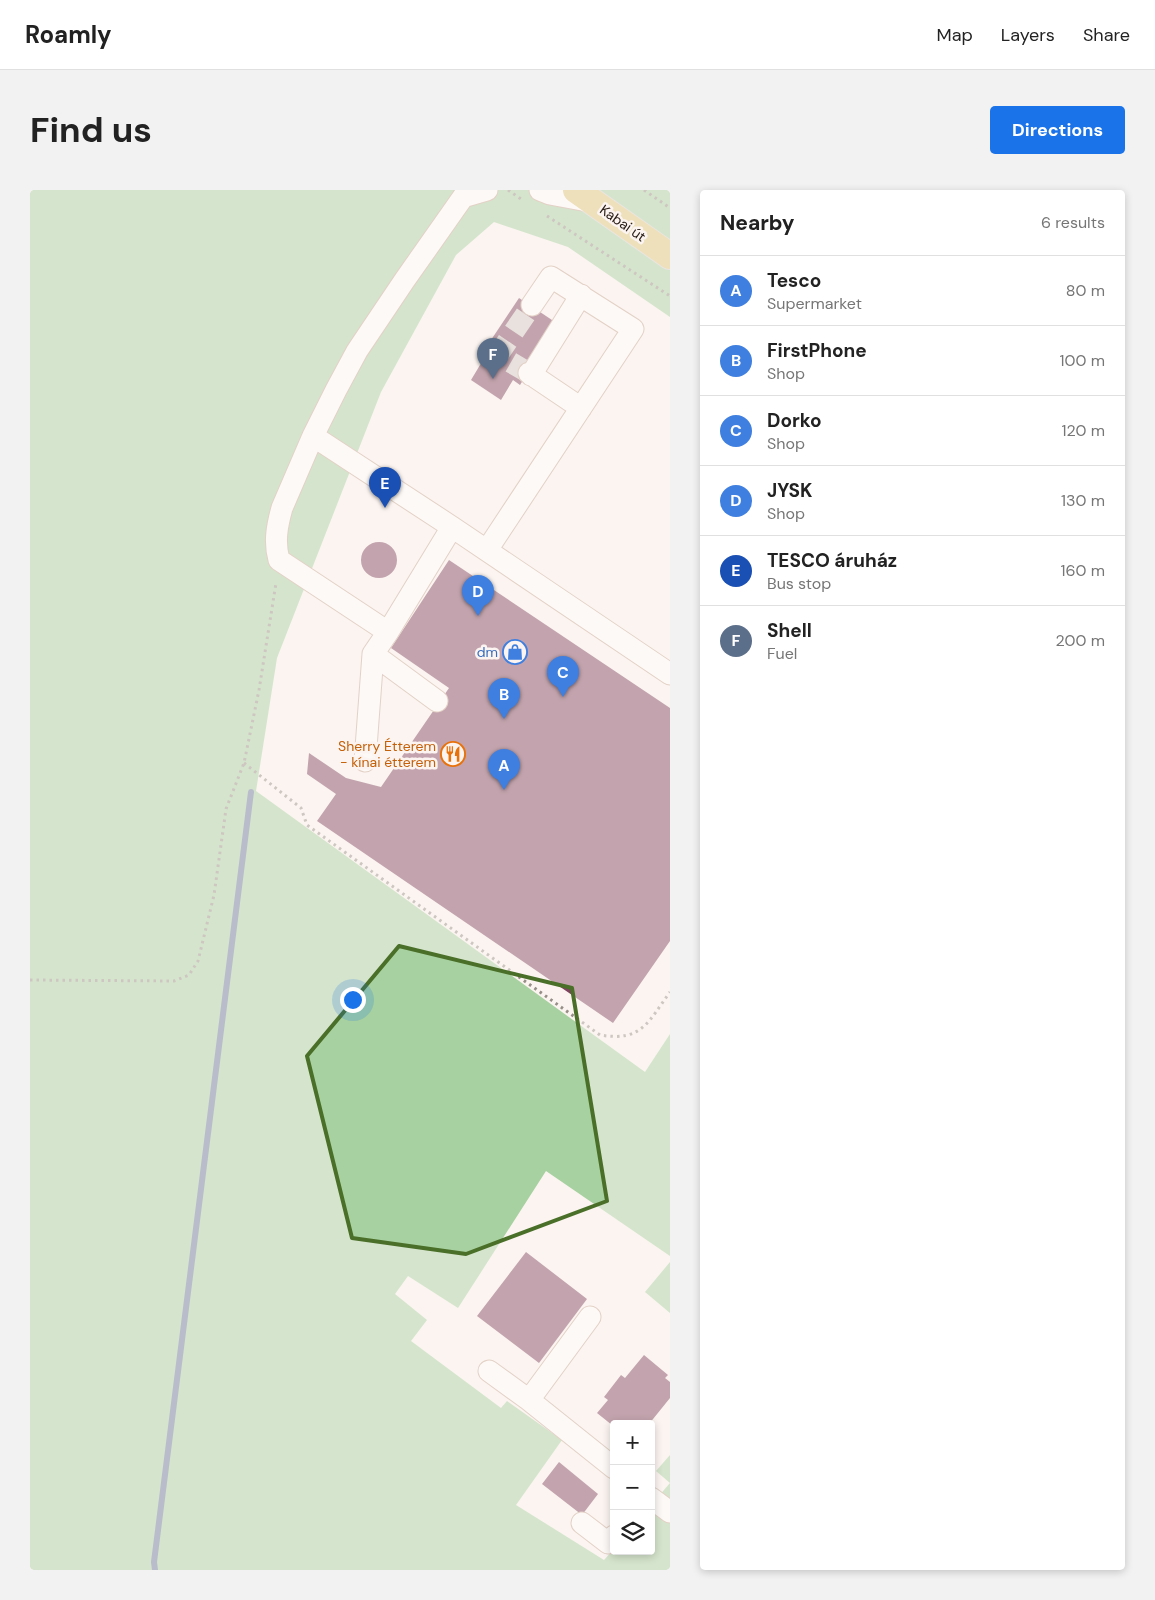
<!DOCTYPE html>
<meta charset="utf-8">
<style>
body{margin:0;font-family:"DM Sans",sans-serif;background:#f2f2f2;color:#222}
.controls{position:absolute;right:15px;bottom:15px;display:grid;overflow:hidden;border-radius:5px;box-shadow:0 2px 8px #0003}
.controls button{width:45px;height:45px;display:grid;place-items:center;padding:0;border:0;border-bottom:1px solid #e0e0e0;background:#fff;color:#222;font:25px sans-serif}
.you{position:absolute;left:322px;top:809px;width:18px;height:18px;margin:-12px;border:4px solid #fff;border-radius:50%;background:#1a73e8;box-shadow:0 0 0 8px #1a73e833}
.badge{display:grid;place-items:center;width:32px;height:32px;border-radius:50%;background:#1a73e8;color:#fff;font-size:16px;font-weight:700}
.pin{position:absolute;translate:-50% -41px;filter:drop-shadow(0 1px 2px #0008)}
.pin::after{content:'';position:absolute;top:26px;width:18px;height:15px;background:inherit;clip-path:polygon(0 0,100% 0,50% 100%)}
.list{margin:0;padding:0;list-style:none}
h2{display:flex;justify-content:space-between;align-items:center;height:65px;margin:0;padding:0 20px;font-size:21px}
h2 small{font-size:16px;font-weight:400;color:#767676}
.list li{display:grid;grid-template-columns:32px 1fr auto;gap:15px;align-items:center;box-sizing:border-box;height:70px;padding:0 20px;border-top:1px solid #e0e0e0}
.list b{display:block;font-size:19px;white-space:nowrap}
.list p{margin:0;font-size:16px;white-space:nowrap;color:#767676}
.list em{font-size:16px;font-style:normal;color:#767676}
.icon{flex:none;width:28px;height:28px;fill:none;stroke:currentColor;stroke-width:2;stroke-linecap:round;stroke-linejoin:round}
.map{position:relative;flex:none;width:640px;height:1380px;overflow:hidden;border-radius:5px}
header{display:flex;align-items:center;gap:30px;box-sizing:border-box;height:70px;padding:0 25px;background:#fff;border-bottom:1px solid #e0e0e0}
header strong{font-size:24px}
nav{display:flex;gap:28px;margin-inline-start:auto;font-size:18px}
.intro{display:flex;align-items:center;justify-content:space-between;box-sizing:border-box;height:120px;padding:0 30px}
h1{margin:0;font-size:35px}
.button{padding:12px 22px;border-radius:5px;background:#1a73e8;color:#fff;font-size:18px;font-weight:700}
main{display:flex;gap:30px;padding:0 30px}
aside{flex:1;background:#fff;border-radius:5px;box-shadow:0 2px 8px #0003}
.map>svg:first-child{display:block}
.green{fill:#a7d1a0}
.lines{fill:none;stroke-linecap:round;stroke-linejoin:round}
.stream{stroke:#69789d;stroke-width:6}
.building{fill:#7e435e}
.minor-tunnel{stroke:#d2cac5;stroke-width:21;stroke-dasharray:21 11;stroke-linecap:butt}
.minor-casing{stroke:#c6a793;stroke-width:23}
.major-casing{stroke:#d5d2d1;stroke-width:28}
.path{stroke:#978e88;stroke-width:3;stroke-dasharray:2.5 4;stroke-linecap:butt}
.minor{stroke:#fff;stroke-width:21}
.major{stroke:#dec87a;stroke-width:26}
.marked{fill:none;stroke:#4a6f28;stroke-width:4;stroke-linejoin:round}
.labels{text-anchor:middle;stroke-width:5;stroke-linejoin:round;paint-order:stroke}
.street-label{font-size:14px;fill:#2c2019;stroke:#fbf4f0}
.shop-label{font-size:14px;fill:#366cbe;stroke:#fbf4f0;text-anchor:end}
.food-label{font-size:14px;fill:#c56008;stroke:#fbf4f0;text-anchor:end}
</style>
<header>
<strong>Roamly</strong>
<nav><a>Map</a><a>Layers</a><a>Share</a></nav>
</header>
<div class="intro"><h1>Find us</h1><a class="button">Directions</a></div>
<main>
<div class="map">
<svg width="640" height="1380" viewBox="0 0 640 1380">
<rect width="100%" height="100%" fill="#fbf4f0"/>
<!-- green -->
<path class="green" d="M0,0H640V127L538,57L464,32L426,65L351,202L247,468L226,601L615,882L640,844V1066L516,981L428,1118L378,1086L365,1104L397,1130L381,1151L471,1218L477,1211L532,1250L486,1315L574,1370L584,1359V1361H621V1315L640,1293V1380H0Z
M640,1072V1123L615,1102Z
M640,1265V1293L626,1281Z"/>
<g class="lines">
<!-- stream -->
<path class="stream" d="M125,1380L124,1372L221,602"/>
</g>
<!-- building -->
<path class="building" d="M489,108L528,134L490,195L483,190L471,210L441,190L453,170L449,168Z
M331 370a18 18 0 1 1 36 0a18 18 0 1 1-36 0Z
M419,370L640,518V751L583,833L287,631L306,604L277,584L279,563L316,588L351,597L419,498L361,458Z
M496,1062L557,1109L509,1173L447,1126Z
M614,1165L638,1185L635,1188L640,1192V1208L619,1234H604L599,1230L596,1234H587L585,1232L582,1235L567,1223L578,1210L574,1207L591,1185L595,1188Z
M529,1272L568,1304L552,1325L512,1294Z"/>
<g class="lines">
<!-- minor-tunnel -->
<path class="minor-tunnel" d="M499,183L468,165L502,115"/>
<defs>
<path id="minor" d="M510,0L520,4L563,12
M433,7L457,0
M499,183L551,218
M501,185L551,105
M283,246L422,337L640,484
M457,360L603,139L521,87L502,115
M358,442L249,370C244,352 247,336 252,318L283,246L306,200L327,161L374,91L438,0
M407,511L343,464L358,442L422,337
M335,571L343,464
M459,1181L499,1210L584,1278
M499,1210L560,1127
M621,1308L640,1322
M552,1333L578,1353L584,1346"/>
<path id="major" d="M546,0L640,66"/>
</defs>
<!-- minor casing -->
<use href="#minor" class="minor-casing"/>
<!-- major casing -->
<use href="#major" class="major-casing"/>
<!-- path -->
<path class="path" d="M478,0L491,9
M614,0L640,18
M517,26L640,106
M214,573L271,618L277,635L570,845C612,852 618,832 640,802
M0,790L144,791L159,785L168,771L184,705L196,619L214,573L229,500L246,393"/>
<!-- minor -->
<use href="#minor" class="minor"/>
<!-- major -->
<use href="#major" class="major"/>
</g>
<!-- marked area -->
<path d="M0 0H640V1380H0ZM369,756L542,798L577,1011L436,1064L322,1048L277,866Z" fill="#fbf4f0" fill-opacity=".55" fill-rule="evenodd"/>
<path class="marked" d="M369,756L542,798L577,1011L436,1064L322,1048L277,866Z"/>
<!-- icons -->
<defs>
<symbol id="shop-ring" viewBox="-11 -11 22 22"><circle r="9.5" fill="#fbf4f0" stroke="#3f7fe0" stroke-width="1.5"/><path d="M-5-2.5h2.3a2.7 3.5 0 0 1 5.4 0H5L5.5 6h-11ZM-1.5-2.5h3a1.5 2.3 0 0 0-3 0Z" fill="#3f7fe0"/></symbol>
<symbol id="restaurant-ring" viewBox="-11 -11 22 22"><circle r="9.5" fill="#fbf4f0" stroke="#e8710a" stroke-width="1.5"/><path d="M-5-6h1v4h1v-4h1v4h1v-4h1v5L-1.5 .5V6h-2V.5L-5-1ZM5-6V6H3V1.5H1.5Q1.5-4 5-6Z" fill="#e8710a"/></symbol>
</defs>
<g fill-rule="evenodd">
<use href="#shop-ring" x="471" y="448" width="28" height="28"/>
<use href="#restaurant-ring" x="409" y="550" width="28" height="28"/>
</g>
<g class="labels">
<!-- street labels -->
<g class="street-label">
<text transform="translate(593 33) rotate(35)" y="5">Kabai út</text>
</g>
<!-- shop labels -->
<g class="shop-label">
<text x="468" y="467">dm</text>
</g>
<!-- food labels -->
<g class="food-label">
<text x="406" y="561">Sherry Étterem<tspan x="406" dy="16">- kínai étterem</tspan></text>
</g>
</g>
</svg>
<div class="controls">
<button>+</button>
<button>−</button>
<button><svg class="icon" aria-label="layers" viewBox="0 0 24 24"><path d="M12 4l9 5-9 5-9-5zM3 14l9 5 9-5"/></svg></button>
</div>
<div class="you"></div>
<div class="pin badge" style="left:474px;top:600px;background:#3f7fe0">A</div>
<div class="pin badge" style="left:474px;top:529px;background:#3f7fe0">B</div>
<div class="pin badge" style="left:533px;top:507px;background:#3f7fe0">C</div>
<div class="pin badge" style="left:448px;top:426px;background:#3f7fe0">D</div>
<div class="pin badge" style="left:355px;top:318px;background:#1a4fb4">E</div>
<div class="pin badge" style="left:463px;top:189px;background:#5c6f8a">F</div>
</div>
<aside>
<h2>Nearby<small>6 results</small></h2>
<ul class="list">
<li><span class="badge" style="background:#3f7fe0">A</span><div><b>Tesco</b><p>Supermarket</p></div><em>80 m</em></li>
<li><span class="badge" style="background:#3f7fe0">B</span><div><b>FirstPhone</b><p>Shop</p></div><em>100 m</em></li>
<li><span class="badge" style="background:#3f7fe0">C</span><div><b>Dorko</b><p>Shop</p></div><em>120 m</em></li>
<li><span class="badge" style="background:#3f7fe0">D</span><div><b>JYSK</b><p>Shop</p></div><em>130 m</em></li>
<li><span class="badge" style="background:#1a4fb4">E</span><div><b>TESCO áruház</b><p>Bus stop</p></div><em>160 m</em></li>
<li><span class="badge" style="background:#5c6f8a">F</span><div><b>Shell</b><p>Fuel</p></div><em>200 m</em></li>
</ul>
</aside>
</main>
